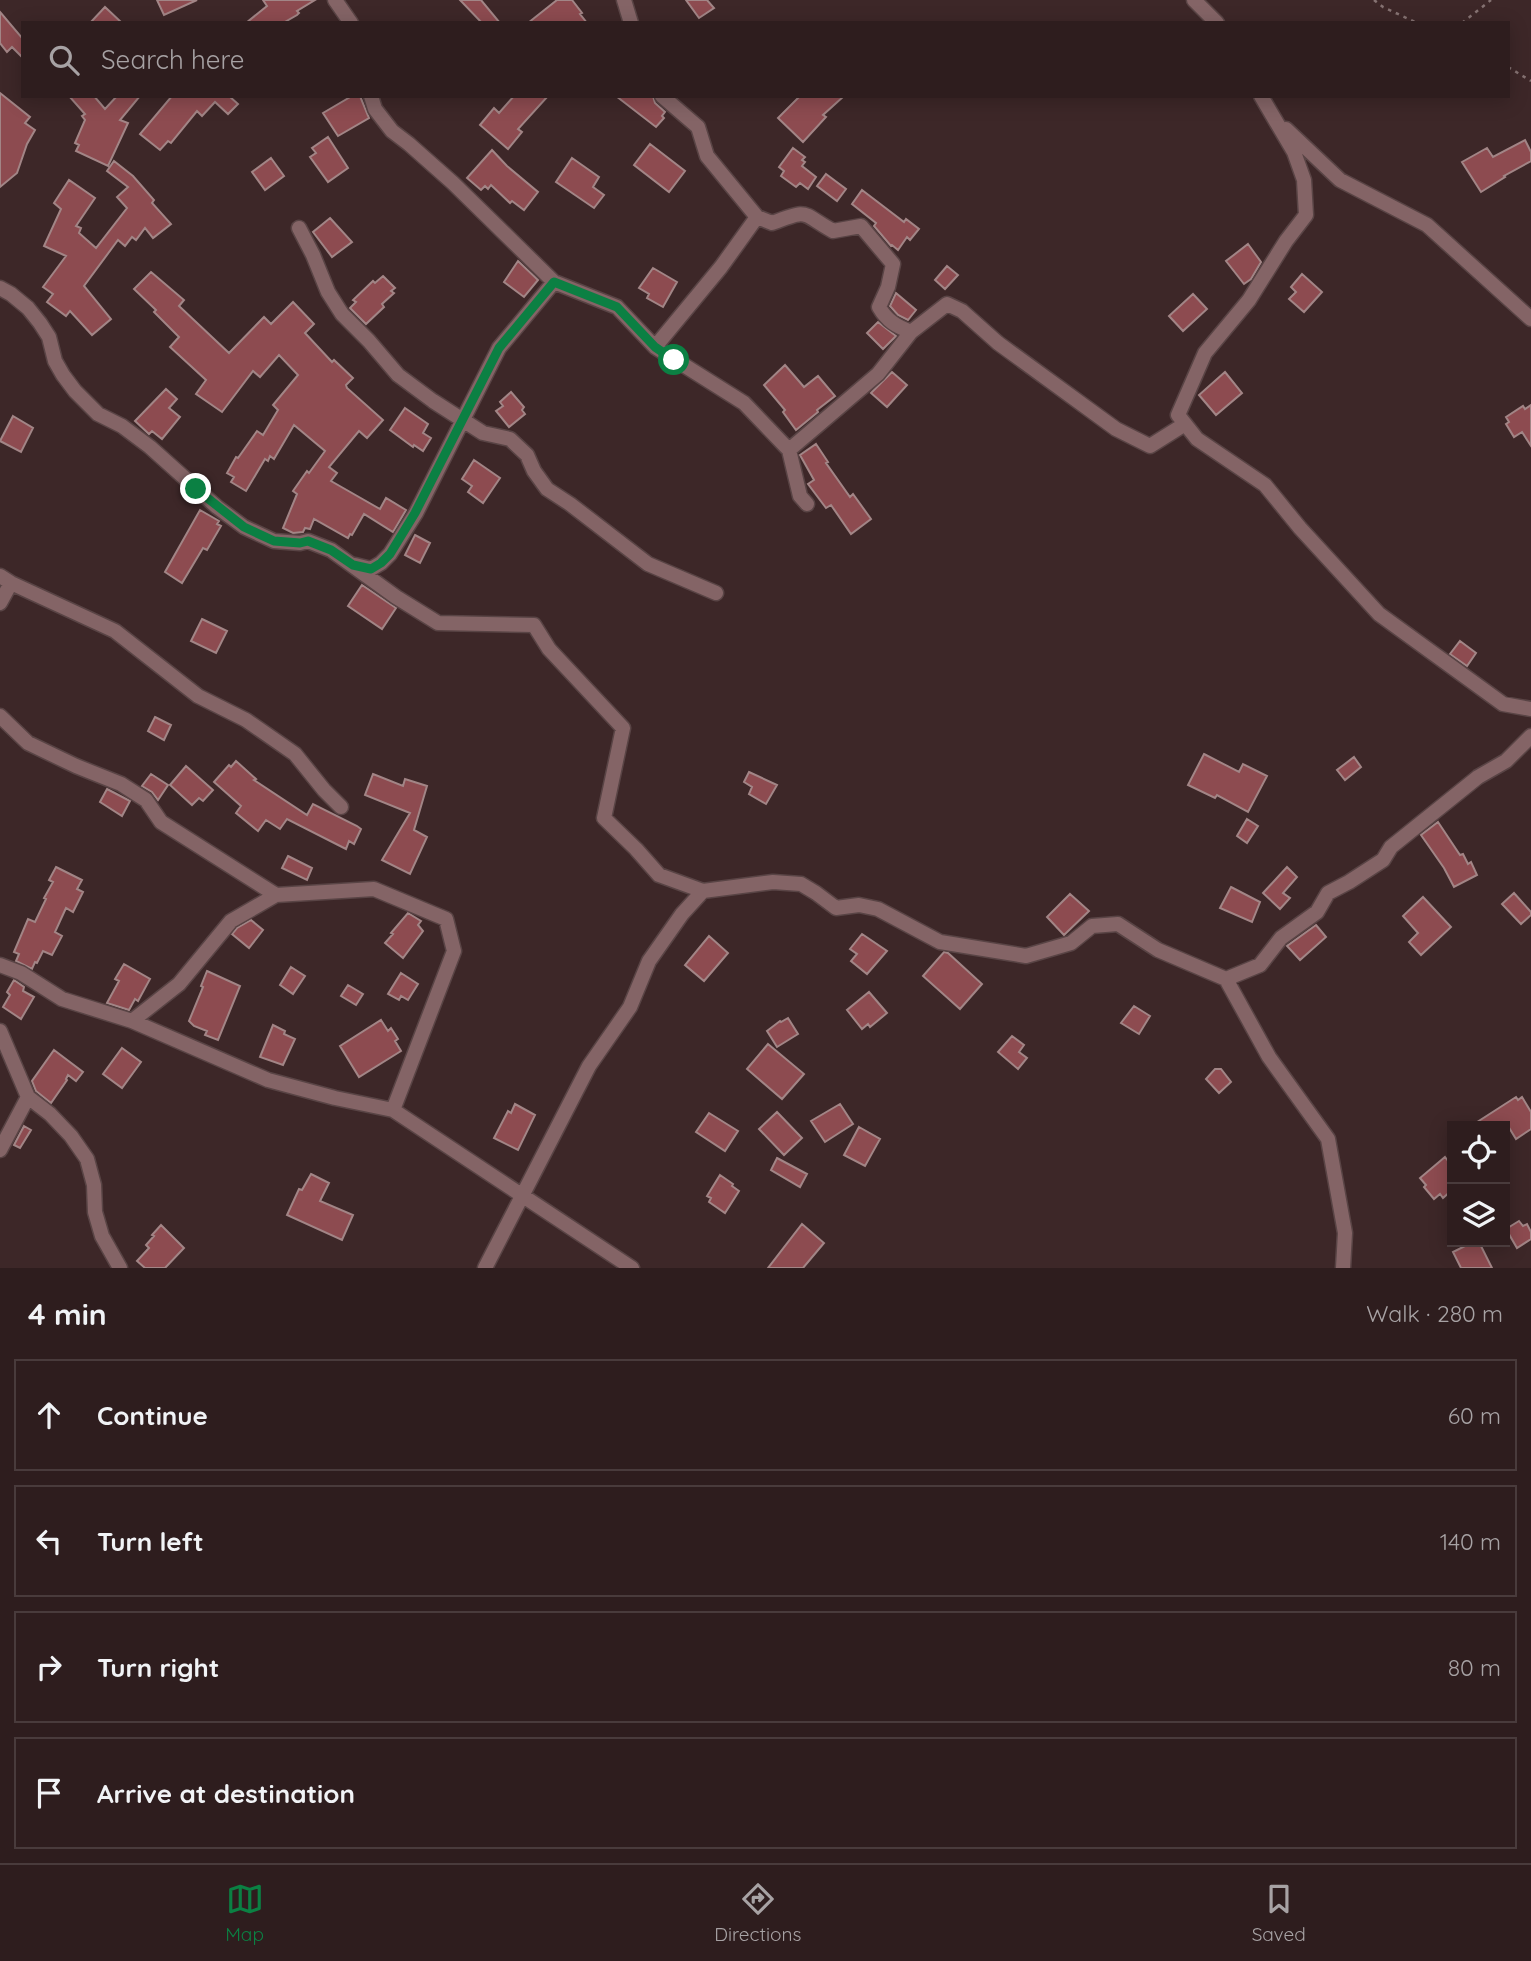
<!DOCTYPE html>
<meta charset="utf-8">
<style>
body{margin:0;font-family:Quicksand,sans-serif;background:#362627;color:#f1f3f6}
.controls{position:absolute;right:21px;bottom:21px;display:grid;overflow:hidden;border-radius:0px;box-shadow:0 4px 18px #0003}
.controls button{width:63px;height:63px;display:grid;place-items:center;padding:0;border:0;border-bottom:2px solid #493b3c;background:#2e1d1e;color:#f1f3f6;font:35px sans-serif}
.stop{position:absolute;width:21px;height:21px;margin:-16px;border:5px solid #0b8043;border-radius:50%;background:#fff}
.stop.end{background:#0b8043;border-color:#fff;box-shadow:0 2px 7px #0008}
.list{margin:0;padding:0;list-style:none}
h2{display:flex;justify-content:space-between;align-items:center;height:91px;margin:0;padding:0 28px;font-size:30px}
h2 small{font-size:23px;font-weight:400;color:#a7a2a4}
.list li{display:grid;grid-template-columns:46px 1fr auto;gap:21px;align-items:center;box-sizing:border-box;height:112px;margin:0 14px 14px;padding:0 14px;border:2px solid #493b3c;border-radius:0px}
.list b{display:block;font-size:26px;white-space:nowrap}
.list em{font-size:23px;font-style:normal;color:#a7a2a4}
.icon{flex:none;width:38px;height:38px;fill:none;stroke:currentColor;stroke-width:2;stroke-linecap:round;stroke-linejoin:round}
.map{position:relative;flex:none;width:1531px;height:1268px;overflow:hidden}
.search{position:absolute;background:#2e1d1e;box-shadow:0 4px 18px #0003;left:21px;right:21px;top:21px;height:77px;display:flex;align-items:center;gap:18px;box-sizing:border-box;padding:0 24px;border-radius:0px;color:#a7a2a4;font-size:26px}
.sheet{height:595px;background:#2e1d1e}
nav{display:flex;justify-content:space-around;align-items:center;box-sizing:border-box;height:98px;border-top:2px solid #493b3c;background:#2e1d1e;font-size:19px;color:#a7a2a4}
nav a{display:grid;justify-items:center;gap:4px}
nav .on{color:#0b8043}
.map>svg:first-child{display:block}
.building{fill:#8d4b50;stroke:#a28586;stroke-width:2}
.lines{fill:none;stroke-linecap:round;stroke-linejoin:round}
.street-casing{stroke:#594445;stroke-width:17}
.path{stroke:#857272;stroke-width:2.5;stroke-dasharray:3.5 5;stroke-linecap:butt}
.street{stroke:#846466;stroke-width:14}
.route{stroke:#0b8043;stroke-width:9}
</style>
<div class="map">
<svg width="1531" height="1268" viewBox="0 0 1531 1268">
<rect width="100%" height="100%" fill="#3d2728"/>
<!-- building -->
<path class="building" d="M157,0H197L164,15Z
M263,0H315L297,11L299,13L297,15L283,23H246L267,6Z
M460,0H481L500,23H482Z
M557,0H572L582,13L580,14L587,23H528Z
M686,0H707L714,8L699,18Z
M105,7L122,23H90Z
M0,12L23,39V58L12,47L7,52L0,43Z
M0,93L30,117L25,123L35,130L27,144L17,173L0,187Z
M69,96H94L105,109L117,96H140L120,120L128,123L108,166L76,151L79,145L75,143L85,120L82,116L85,114Z
M172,96H229L238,104L228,114L215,102L202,116L197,111L171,143L168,141L160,150L140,134Z
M352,96H360L369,118L338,136L323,113Z
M514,96H548L518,129L522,132L508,149L480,125L494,108L499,113Z
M616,96H653L655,103L665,112L662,116L664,118L656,127Z
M800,96H844L823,115L826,117L803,142L778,118Z
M328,137L348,168L328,182L310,157L316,153L312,148Z
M1525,140L1531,152V161L1504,176L1505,177L1481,192L1462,162L1487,148L1493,157Z
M650,144L685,171L669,192L634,165Z
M793,148L805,157L802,160L805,162L802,166L816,177L808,189L800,183L796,187L781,176L784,171L779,167Z
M492,150L507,166L538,192L524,210L512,201L510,203L491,185L488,189L485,186L481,190L467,178Z
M271,158L284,176L265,190L252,172Z
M572,158L599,177L593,187L604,195L594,208L556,182Z
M114,161L133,176L154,200L152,203L171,224L153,238L145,228L136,240L132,237L125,246L118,240L84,286L111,319L92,335L70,311L66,316L47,302L53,294L43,287L66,256L44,246L61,209L54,203L69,180L95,198L76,226L81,228L79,233L96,248L127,208L117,197L128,187L107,171Z
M826,174L846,189L837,201L817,186Z
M862,190L904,222L906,219L919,229L910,240L907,237L898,250L892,245L891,246L874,226L876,223L852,204Z
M330,218L352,242L332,257L313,232Z
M1248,244L1261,262L1251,279L1244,284L1226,261Z
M518,261L538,280L524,297L504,282Z
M947,266L958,275L945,289L935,280Z
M653,268L677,282L663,307L647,298L649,294L639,288Z
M151,272L184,300L179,306L229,353L264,317L271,324L293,302L314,324L305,333L332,362L334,360L353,378L346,385L347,388L383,420L367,438L359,431L329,467L337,473L331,481L380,509L386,498L406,510L393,532L364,514L352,535L350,534L348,538L314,519L310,529L305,528L303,532L293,533L283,528L297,494L293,491L307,471L309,473L325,451L294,425L274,459L270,456L268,461L265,459L246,491L231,482L234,477L227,473L236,457L238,458L257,431L263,435L278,410L273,405L298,375L279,355L260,377L253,371L222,412L196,394L206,380L170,347L179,337L154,312L156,310L134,289Z
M1302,274L1322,292L1304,312L1289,299L1296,292L1291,287Z
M383,276L395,288L391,291L394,293L382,304L384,307L366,324L350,308L356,302L353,300L373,281L375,283Z
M896,293L916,310L908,320L898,315L890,306Z
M1193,294L1207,309L1183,331L1169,316Z
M878,322L896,336L883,349L867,333Z
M785,365L804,387L818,376L835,396L817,410L818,412L796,430L783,412L785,410L764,385Z
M892,372L907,385L887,407L871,393Z
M1225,372L1242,393L1216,415L1199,395Z
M166,389L177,399L169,408L180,417L162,439L152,431L149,434L135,421Z
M511,392L524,407L522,410L525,414L509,427L496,411L503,406L500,402Z
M1531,405V446L1522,432L1514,437L1506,424L1509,422L1506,417L1523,406L1525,409Z
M405,408L428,424L423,433L431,438L423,451L414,445L413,447L390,430Z
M13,416L33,428L21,452L0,441Z
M816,444L828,462L826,463L850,497L853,494L871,519L851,534L831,505L826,508L808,484L814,480L800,455Z
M474,460L500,478L483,503L468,492L472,486L462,479Z
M200,510L219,521L217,524L221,526L207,550L203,548L182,583L165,572Z
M415,535L430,543L420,563L405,555Z
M362,585L396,608L382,629L348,606Z
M202,619L227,631L216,653L191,641Z
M1460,641L1476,653L1467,666L1450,654Z
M155,717L171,725L164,740L148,731Z
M1204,754L1239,772L1243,764L1267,776L1248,812L1217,795L1215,798L1188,785Z
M1354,757L1361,767L1345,780L1337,770Z
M236,761L256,779L254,780L307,815L313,804L357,826L361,829L354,844L349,841L346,849L287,819L280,829L266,820L258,831L236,813L241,806L214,782L229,765L231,767Z
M186,766L213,790L203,801L199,798L192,805L170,785Z
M749,772L777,785L766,804L749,794L752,787L744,782Z
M151,774L168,785L158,800L152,792L142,786Z
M373,774L403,786L405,779L427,786L414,830L427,837L410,874L382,860L410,813L365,795Z
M107,789L130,801L122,816L100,802Z
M1247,819L1258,826L1247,843L1237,836Z
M1438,822L1460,855L1463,854L1468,864L1471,862L1477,875L1454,887L1444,868L1421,835Z
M288,856L312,868L307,880L282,868Z
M56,867L82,880L77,889L83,892L73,912L66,908L55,932L62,936L52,955L43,951L37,963L35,962L32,969L16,961L19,954L14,952L28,919L35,922L46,899L44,898L53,882L49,880Z
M1287,867L1297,877L1283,893L1290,898L1280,909L1263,893Z
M1231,887L1260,902L1252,922L1220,908Z
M1514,893L1531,912V915L1521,924L1502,904Z
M1070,894L1089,911L1064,935L1047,917Z
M1423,897L1451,927L1421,955L1409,942L1418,933L1403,916Z
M408,913L421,921L418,925L423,931L403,958L385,943L393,934L391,933Z
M251,920L263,930L249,948L232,934L237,928Z
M1316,925L1326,937L1300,960L1287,946Z
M862,934L887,951L867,974L851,961L857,954L850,949Z
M709,936L728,953L704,981L685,965Z
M944,952L948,953L982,984L960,1009L923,976Z
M124,964L150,979L138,1001L135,999L129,1010L107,1003L119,981L115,979Z
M291,967L305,976L293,994L280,985Z
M207,971L240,986L218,1040L205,1035L207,1031L194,1026L189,1021L203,987L201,986Z
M401,973L418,984L408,1000L401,996L399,1000L388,994Z
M14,980L24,987L23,991L34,997L21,1019L3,1007L10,995L7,992Z
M348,985L363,994L356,1005L341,996Z
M869,992L887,1013L870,1027L868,1024L862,1029L847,1010Z
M1134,1006L1150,1016L1139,1034L1121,1023Z
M788,1018L798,1034L777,1047L767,1031L780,1021L781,1022Z
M381,1020L388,1031L391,1028L398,1039L395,1041L401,1051L359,1077L340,1046Z
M273,1025L285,1031L284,1034L295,1039L283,1065L260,1057Z
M1012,1036L1024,1045L1019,1052L1027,1058L1018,1069L998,1052Z
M768,1044L804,1074L782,1099L747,1069Z
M122,1048L141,1062L122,1088L103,1074Z
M54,1050L83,1072L76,1081L68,1075L66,1079L67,1080L51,1103L36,1091L32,1081Z
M1215,1069H1221L1231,1082L1219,1093L1206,1079Z
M1516,1097L1518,1100L1522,1097L1531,1112V1129L1516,1139L1508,1126H1471Z
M515,1104L535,1115L518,1150L494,1138L508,1111L511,1113Z
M840,1104L853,1124L825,1142L811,1121Z
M777,1112L802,1138L784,1155L759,1129Z
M709,1113L738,1131L725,1151L696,1132Z
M24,1126L31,1130L20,1148L14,1145Z
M859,1127L880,1139L865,1166L844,1155Z
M1445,1157L1452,1166V1190L1443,1198L1440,1194L1434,1199L1424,1187L1426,1185L1420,1178Z
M777,1158L807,1174L800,1187L771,1170Z
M311,1174L329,1183L320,1201L353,1215L342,1240L287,1215L299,1189L302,1190Z
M720,1175L733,1184L732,1186L739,1191L725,1213L709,1202L711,1198L707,1196Z
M1519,1221L1523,1226L1527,1224L1531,1232V1239L1517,1248L1506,1229Z
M802,1224L824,1243L803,1268H768Z
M161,1225L184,1248L165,1268H145L137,1261L149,1248L146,1245L154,1236L152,1235Z
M1473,1242H1479L1492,1268H1461L1453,1252Z"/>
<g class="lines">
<defs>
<path id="street" d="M335,0L351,23
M624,0L631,23
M1194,0L1217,23
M371,96L375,109L392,131L409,144L453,183L554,282L617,307L655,347L744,403L789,450L800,496L807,504
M662,96L698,127L707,156L757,217
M1261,96L1294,152L1304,180L1306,215L1286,241L1249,300L1205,353L1178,415L1197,439L1265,485L1300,528L1379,614L1503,704L1531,709
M1286,129L1340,180L1427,225L1531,319
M299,228L313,255L328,292L342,314L369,341L398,375L433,401L483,433L510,439L527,455L534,471L547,489L570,504L648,564L716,593
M0,288L11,294L28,308L40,323L49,337L55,361L63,375L75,391L98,414L122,426L150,447L217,507L244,527L274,541L300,543L308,541L331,550L396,597L438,623L534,625L549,649L623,728L604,818L636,849L659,875L703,891L773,882L801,884L816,893L836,908L859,905L878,909L940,942L1026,956L1071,943L1092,926L1118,924L1158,950L1226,979L1260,965L1281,938L1317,912L1328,893L1349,882L1383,860L1391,847L1478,777L1506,761L1531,736
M655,347L721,267L757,217L772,223C811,208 800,213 833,231L861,226L893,264L888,287L879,307C887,321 896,326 911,332
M789,450L878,374L911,332L947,304L962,311L998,343L1116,429L1150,446L1185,424
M355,565L371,569L381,563L390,554L416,513L499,348L554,282
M0,576L11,583L115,631L198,696L246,720L295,754L324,790L341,807
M0,603L11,583
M0,716L28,743L76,766L121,784L146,800L161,822L276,895
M0,965L21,973L62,999L132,1021L268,1080L335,1098L393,1110L632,1268
M1226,979L1269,1057L1328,1139L1345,1233L1343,1268
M132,1021L179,984L231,921L276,895L374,889L446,919L454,951L393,1110
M0,1031L28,1097L50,1114L71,1136L87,1159L94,1185L95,1212L102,1236L120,1268
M0,1150L28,1097
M485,1268L589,1066L630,1007L649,961L682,914L703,891"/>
</defs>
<!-- street casing -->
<use href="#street" class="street-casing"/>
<!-- path -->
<path class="path" d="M1374,0L1383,7L1417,23
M1462,23L1491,0
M1508,67L1531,81"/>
<!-- street -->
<use href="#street" class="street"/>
</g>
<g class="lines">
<!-- route -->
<path class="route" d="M196,489L244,527L274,541L300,543L308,541L331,550L353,565L371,569L381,563L390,554L415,513L499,348L554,282L617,307L655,347L674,360"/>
</g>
</svg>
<div class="controls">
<button><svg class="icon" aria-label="locate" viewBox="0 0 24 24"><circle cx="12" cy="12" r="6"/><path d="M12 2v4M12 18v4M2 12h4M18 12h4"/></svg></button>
<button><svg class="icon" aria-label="layers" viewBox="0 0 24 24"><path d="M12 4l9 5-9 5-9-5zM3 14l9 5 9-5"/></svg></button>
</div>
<div class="stop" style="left:674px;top:360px"></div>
<div class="stop end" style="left:196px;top:489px"></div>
<div class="search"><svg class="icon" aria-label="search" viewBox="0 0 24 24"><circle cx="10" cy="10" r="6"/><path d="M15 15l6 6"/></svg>Search here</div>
</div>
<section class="sheet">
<h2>4 min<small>Walk · 280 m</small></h2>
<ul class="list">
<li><svg class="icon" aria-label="ahead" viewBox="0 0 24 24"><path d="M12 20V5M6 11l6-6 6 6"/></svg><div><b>Continue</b></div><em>60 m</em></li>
<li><svg class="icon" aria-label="left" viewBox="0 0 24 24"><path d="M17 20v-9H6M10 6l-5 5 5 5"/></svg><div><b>Turn left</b></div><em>140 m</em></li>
<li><svg class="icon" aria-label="right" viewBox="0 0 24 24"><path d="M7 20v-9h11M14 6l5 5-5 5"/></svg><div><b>Turn right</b></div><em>80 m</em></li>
<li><svg class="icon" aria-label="arrive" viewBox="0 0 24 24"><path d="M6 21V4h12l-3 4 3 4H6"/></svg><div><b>Arrive at destination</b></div></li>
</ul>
</section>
<nav>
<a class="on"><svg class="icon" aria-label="map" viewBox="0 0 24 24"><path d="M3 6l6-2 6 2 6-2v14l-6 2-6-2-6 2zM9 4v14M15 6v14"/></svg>Map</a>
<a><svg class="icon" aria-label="directions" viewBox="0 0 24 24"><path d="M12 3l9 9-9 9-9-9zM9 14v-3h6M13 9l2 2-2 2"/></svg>Directions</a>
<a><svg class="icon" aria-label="saved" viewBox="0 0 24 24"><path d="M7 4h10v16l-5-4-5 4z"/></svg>Saved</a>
</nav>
